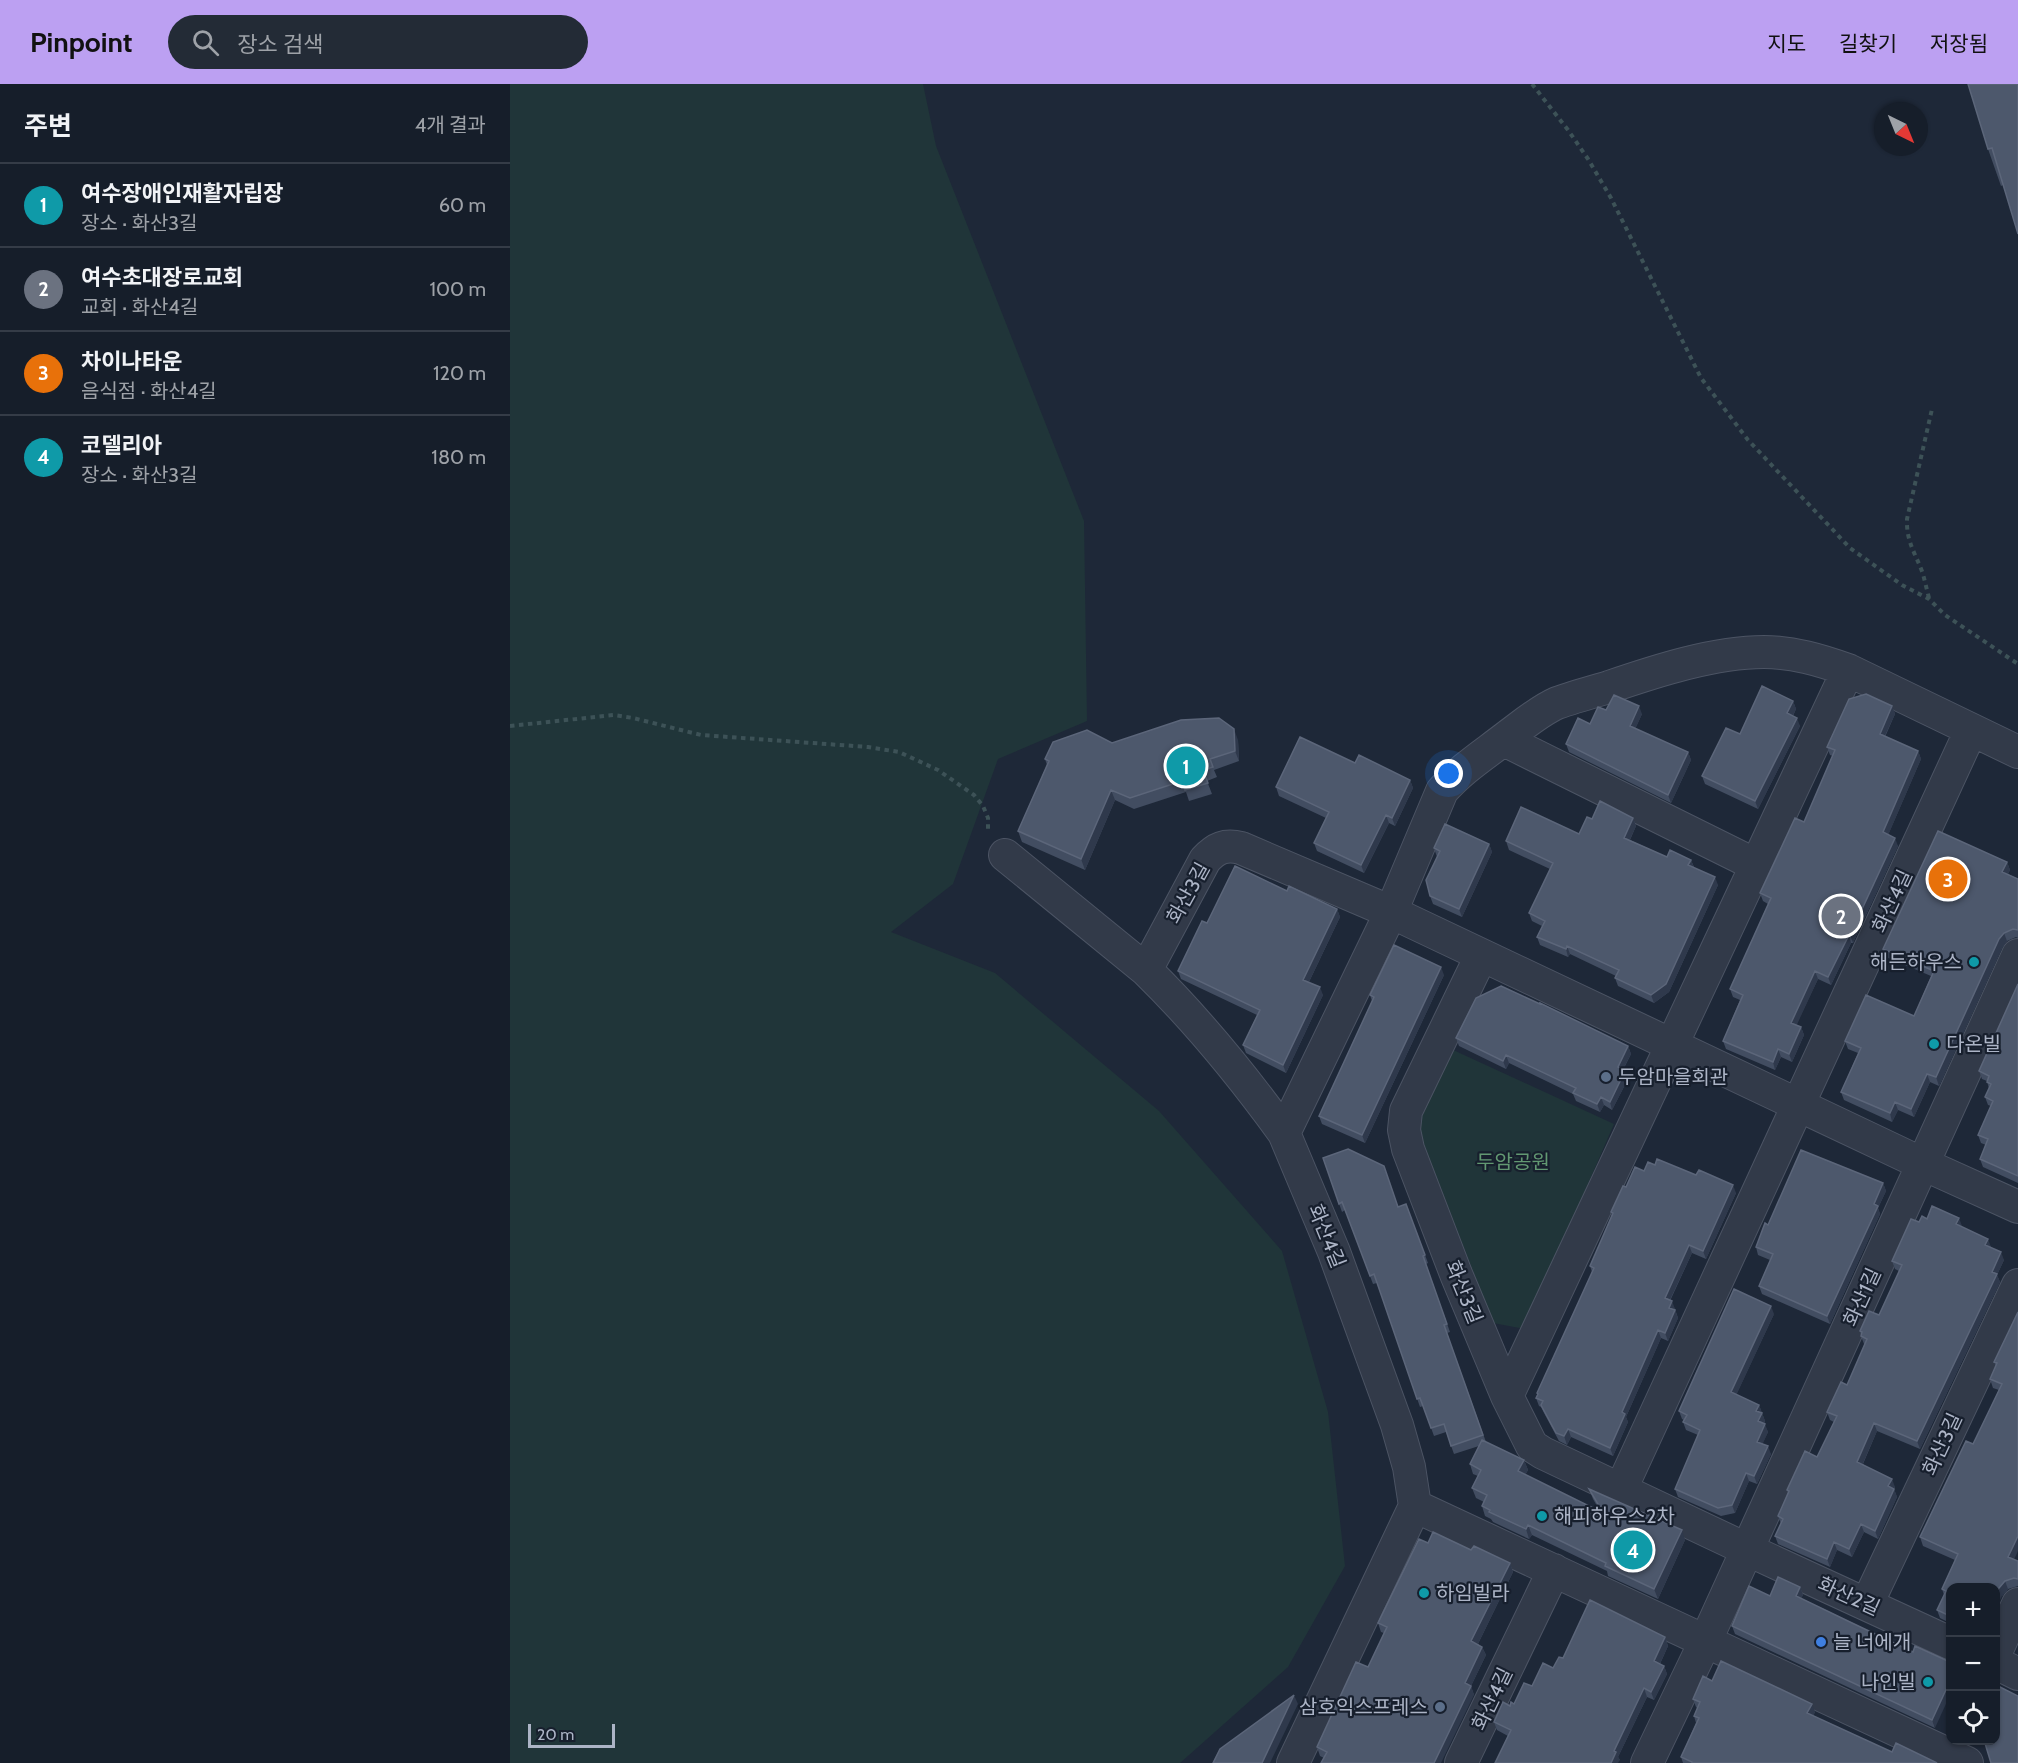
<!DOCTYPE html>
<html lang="ko">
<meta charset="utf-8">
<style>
body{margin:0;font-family:Cabin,"Noto Sans KR",sans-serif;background:#232b36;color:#f1f3f6}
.controls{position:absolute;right:18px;bottom:18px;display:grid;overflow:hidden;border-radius:12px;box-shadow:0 2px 4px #0004}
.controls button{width:54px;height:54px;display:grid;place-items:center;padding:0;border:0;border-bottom:2px solid #353c47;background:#161e2a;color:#f1f3f6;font:30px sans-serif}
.compass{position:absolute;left:1364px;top:18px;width:54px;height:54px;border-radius:50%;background:#161e2a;box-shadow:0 2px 4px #0004;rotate:137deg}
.scale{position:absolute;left:18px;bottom:15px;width:87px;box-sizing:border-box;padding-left:6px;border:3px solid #acb4c6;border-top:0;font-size:16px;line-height:21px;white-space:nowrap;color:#acb4c6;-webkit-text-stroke:4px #171f2d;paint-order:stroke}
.you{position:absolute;left:939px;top:690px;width:21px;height:21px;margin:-15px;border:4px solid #fff;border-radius:50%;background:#1a73e8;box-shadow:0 0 0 9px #1a73e833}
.badge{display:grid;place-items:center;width:39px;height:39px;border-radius:50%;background:#bca0f2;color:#fff;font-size:20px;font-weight:700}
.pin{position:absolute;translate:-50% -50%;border:3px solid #fff;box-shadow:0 2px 6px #0006}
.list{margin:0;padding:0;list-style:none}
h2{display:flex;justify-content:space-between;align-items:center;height:78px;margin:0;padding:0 24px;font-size:26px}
h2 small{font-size:20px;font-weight:400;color:#9ea2a8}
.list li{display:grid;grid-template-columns:39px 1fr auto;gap:18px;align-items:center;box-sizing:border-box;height:84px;padding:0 24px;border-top:2px solid #353c47}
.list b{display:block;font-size:22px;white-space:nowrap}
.list p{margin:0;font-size:20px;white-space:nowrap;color:#9ea2a8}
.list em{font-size:20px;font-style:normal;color:#9ea2a8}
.icon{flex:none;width:33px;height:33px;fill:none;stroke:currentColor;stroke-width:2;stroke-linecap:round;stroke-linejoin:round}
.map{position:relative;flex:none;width:1508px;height:1679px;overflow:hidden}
header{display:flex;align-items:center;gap:36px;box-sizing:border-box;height:84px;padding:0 30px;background:#bca0f2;color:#111}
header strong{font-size:28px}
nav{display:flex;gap:33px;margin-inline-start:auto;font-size:21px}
.search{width:420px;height:54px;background:#232b36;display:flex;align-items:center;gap:15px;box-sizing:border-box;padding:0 21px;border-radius:33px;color:#9ea2a8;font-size:22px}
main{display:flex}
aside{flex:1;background:#161e2a}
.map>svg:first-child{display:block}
.green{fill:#203539}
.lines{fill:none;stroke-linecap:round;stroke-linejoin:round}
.minor-casing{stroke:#4c5464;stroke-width:34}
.path{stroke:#3d5257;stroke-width:4;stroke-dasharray:4.5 4.5;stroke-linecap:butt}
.minor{stroke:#323a49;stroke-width:32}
.wall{fill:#424d61}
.shaded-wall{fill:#2f394c}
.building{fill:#4d586c;stroke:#5c667a;stroke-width:1.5}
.culture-dot{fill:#0f9aa8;stroke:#171f2d;stroke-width:2}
.service-dot{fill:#5c6f8a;stroke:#171f2d;stroke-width:2}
.shop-dot{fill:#3f7fe0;stroke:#171f2d;stroke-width:2}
.labels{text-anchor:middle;stroke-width:4.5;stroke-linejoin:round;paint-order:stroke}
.street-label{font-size:20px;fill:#acb4c6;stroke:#171f2d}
.poi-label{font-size:20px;fill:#acb4c6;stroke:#171f2d;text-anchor:start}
.park-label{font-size:20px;fill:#629872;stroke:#171f2d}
</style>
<header>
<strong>Pinpoint</strong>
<div class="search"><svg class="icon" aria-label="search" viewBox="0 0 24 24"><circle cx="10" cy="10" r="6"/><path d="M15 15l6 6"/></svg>장소 검색</div>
<nav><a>지도</a><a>길찾기</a><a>저장됨</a></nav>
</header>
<main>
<aside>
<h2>주변<small>4개 결과</small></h2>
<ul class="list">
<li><span class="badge" style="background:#0f9aa8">1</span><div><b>여수장애인재활자립장</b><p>장소 · 화산3길</p></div><em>60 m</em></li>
<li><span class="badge" style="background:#6b7280">2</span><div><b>여수초대장로교회</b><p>교회 · 화산4길</p></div><em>100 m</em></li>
<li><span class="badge" style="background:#e8710a">3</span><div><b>차이나타운</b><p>음식점 · 화산4길</p></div><em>120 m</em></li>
<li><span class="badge" style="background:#0f9aa8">4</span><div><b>코델리아</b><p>장소 · 화산3길</p></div><em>180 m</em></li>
</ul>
</aside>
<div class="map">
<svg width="1508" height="1679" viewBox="0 0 1508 1679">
<rect width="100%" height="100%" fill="#1e2838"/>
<!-- green -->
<path class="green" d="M0,0H413L426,62L574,437L577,637L488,675L443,800L381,848L485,889L649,1027L772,1167L818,1328L835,1482L778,1583L670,1679H0Z
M941,965L1104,1040L1015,1245L983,1239L911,1053V1032Z"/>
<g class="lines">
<defs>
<path id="minor" d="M994,656L1246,781
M495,771L636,886L695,776C706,764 715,760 731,764L881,828L1413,1080L1508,1123
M971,872L896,1027L894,1046L898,1065L946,1190L997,1312L1022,1362L1033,1369L1236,1465L1440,1559
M636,886C687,936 732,991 774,1049
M997,1312L1338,586
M1111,1405L1461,646
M905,1422L1457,1679
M1357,1520L1508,1201
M1486,1568L1508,1520
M1486,1579L1508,1590
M783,1679L905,1422L899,1383L887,1341L824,1168L774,1049L881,828L932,707C951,685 975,670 998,652C1013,641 1029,627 1047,619C1064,613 1082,608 1099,603C1146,587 1204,568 1254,568C1283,568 1310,576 1338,586L1508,668
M951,1679L1044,1486
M1137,1679L1196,1556L1508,871"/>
</defs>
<!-- minor casing -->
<use href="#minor" class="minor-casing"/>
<!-- path -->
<path class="path" d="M1022,0L1058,46L1078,75L1101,114L1191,294L1238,356L1340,464L1392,501L1419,515L1435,531L1508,580
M1419,514C1417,506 1415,498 1413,490C1406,470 1396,458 1397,435L1422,325
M0,642L104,631L123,634L191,651L358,663L389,668L428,686L464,711L473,722L478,734V745"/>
<!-- minor -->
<use href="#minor" class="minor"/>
</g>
<!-- wall -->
<path class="wall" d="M1508,0L1493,101L1491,102L1478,65Z
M1283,617L1286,625L1283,632L1290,642L1248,725L1195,700L1192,692L1230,650Z
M1382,622L1385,630L1375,653L1408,667L1411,675L1378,751L1388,762L1343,859H1341L1321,901L1308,895L1286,941L1291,943L1294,951L1282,978L1271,973L1265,986L1216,965L1213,957L1230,916L1223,913L1220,905L1258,820L1253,817L1250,809L1294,738L1323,672L1320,671L1317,663Z
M1096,626L1132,630L1125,645L1178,668L1181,676L1161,719L1059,668L1056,660Z
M728,656L729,677L704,686L707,693L697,697L702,710L679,717L676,708L624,725L605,716L575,786L512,758L508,747L537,681L535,675L602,659Z
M845,679L900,696L903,704L885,742L879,739L854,789L807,767L804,759L816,734L769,712L766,703Z
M1123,734L1126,742L1120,756L1157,773L1181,776L1184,783L1208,801L1159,908L1144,919L1108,902L1105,894L1106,892L1060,870L1058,873L1030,861L1027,853L1032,842L1022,837L1019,829L1040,785L999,766L996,757L1069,750L1082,735Z
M979,760L982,768L952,833L923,820L920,812L927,773L924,764Z
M1497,778L1500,786L1498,790L1508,795V854L1506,853L1497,857L1492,864L1429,1002L1420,998L1404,1033L1388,1026L1382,1038L1334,1016L1331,1008L1348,969L1338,965L1335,957L1404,932L1421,892L1376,873L1373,865Z
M777,807L827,825L830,833L799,898L813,911L776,989L736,969L733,961L747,931L671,895L668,887L697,839Z
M934,891L855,1059L812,1040L809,1032L862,917L860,911Z
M1508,900V1099L1473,1083L1470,1075L1476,1061L1471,1059L1468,1051L1481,1022L1478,1021L1475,1013L1479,1005L1477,997L1472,995L1469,987Z
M946,954L1118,962L1121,970L1113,986L1115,987L1118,995L1102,1026L1094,1021L1090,1028L1066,1017L1063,1010L999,979L996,985L949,962Z
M813,1074L888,1123L896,1120L918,1179L916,1180L940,1248L937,1249L976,1358L1014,1376L1018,1386L1015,1391L1085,1425L1087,1422L1083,1415L1079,1405L1175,1456L1148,1515L1098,1492L1097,1487L1022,1451L1019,1455L983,1438L981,1435L975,1432L972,1422L974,1418L966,1414L962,1404L968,1392L963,1390L960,1380L969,1362L944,1370L936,1348L924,1352L913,1322L910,1323L867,1199L863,1200L835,1126L832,1128Z
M1145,1081L1226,1109L1196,1175L1182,1169L1160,1217L1165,1225L1168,1234L1158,1257L1151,1254L1116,1333L1118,1338L1103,1372L1061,1353L1057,1361L1049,1357L1034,1329L1031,1323L1029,1322L1026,1314L1027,1311V1309L1082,1188L1080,1182L1102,1132L1101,1128L1116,1103L1134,1087Z
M1373,1099L1376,1107L1368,1124L1370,1130L1320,1240L1252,1210L1249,1202L1260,1176L1248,1171L1246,1163L1258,1141Z
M1417,1135L1452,1143L1481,1163L1494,1176L1487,1191L1490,1198L1410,1365L1367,1347L1353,1380L1385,1403L1384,1405L1387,1413L1368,1455L1354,1448L1342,1473L1327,1466L1320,1483L1268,1460L1265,1452L1271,1440L1268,1432L1278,1409L1277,1406L1307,1373L1324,1338L1320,1336L1317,1328L1337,1301L1355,1261L1354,1260L1351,1252V1251L1350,1247L1369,1231L1389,1187L1385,1185L1382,1177L1409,1138Z
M1508,1228L1504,1476L1508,1477V1502L1498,1505L1492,1512L1440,1503V1539L1430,1534L1427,1526L1434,1511L1432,1505L1445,1476L1413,1462L1410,1453L1463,1360L1489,1306L1483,1304L1480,1295L1486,1282L1484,1278Z
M1264,1230L1226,1311L1249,1321L1255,1337L1254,1340L1258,1348L1252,1360L1261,1370L1247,1400L1239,1397L1225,1429L1211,1432L1168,1413L1165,1405L1188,1351L1176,1346L1173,1338L1174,1336L1172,1335L1169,1327Z
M918,1459L961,1466L1000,1479L1003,1488L968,1560L972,1563L976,1571L961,1602L964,1611L814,1674L810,1672L807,1663L858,1583L874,1549L871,1548L868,1539Z
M1290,1503L1293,1511L1291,1514L1403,1568L1425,1644L1225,1550L1222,1542L1260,1512Z
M1155,1553L1158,1562L1150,1580L1154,1582L1157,1590L1144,1616L1137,1613L1108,1673L1110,1676L998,1652L987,1646L984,1638L1000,1622L1004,1620L1022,1602L1053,1574Z
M1202,1597L1305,1628L1303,1632L1382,1668L1427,1679H1173L1171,1673L1186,1639L1184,1632L1187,1624L1186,1623L1183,1615Z"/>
<!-- shaded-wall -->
<path class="shaded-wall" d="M1283,617L1286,625L1280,637L1277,629Z
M1129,622L1132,630L1123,650L1120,642Z
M1382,622L1385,630L1372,658L1370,650Z
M1287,634L1290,642L1248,725L1245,717Z
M724,645L728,656L729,677L725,667Z
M1408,667L1411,675L1376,756L1373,748Z
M1178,668L1181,676L1161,719L1158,711Z
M900,696L903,704L885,742L882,734Z
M601,706L605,716L575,786L571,775Z
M876,731L879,739L854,789L851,781Z
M1123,734L1126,742L1117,762L1114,754Z
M1385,754L1388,762L1343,859L1340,851Z
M979,760L982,768L952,833L949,825Z
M1181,776L1184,784L1178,781Z
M1497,778L1500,786L1495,796L1492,788Z
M1205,793L1208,801L1159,908L1144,919L1141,911Z
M827,825L830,833L796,904L793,896Z
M1494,849L1497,857L1492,864L1429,1002L1426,993L1489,855Z
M1339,851L1341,859L1321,901L1318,893Z
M1057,862L1060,870L1058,873L1056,865Z
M931,883L934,891L855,1059L852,1051Z
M1305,887L1308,895L1284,947L1281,939Z
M810,903L813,911L776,989L773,981Z
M1291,943L1294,951L1282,978L1279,970Z
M1118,962L1121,970L1110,991L1108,983Z
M1268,965L1271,973L1265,986L1263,978Z
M996,971L999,979L996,985L993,977Z
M1115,987L1118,995L1102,1026L1100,1018Z
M1417,990L1420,998L1404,1033L1401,1025Z
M1091,1013L1094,1021L1090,1028L1087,1020Z
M1385,1018L1388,1026L1382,1038L1380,1029Z
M1373,1099L1376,1107L1368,1124L1370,1130L1320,1240L1317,1232Z
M1223,1101L1226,1109L1196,1175L1193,1167Z
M1449,1134L1452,1142L1446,1140Z
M1478,1155L1481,1163L1478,1169L1475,1161Z
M1179,1161L1182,1169L1157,1222L1155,1214Z
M1491,1168L1494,1176L1487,1191L1490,1198L1410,1365L1407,1357Z
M1162,1217L1165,1225L1162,1232L1159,1224Z
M1261,1222L1264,1230L1224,1316L1221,1308Z
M1165,1226L1168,1234L1158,1257L1155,1249Z
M1148,1246L1151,1254L1116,1333L1118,1338L1103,1372L1100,1364L1112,1328Z
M1249,1321L1252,1329L1246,1327Z
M1252,1329L1255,1337L1251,1345L1248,1337Z
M1364,1339L1367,1347L1350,1386L1347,1378Z
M1255,1340L1258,1348L1250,1366L1247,1358Z
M1058,1345L1061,1353L1057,1361L1054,1352Z
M1258,1362L1261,1370L1247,1400L1244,1392Z
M1014,1376L1018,1386L1012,1397L1008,1387Z
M1236,1389L1239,1397L1225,1429L1222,1421Z
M1382,1395L1385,1403L1381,1411L1378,1402Z
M1384,1405L1387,1413L1368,1455L1365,1447Z
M1351,1440L1354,1448L1342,1473L1339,1465Z
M1018,1441L1022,1451L1019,1455L1016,1445Z
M1172,1446L1175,1456L1148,1515L1144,1505Z
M1508,1452V1467L1501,1482L1498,1473Z
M1324,1458L1327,1466L1320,1483L1317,1475Z
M1000,1479L1003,1488L965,1566L961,1557Z
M1495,1497L1498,1505L1492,1512L1485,1526V1511L1489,1504Z
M1290,1503L1293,1511L1289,1520L1286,1512Z
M1155,1553L1158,1562L1147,1586L1144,1577Z
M972,1563L976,1571L961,1602L964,1611L931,1679H924L955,1599Z
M1154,1582L1157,1590L1144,1616L1141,1608Z
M1440,1597V1611L1425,1644L1422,1636Z
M1134,1604L1137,1613L1108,1673L1110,1676L1108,1679H1101L1104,1667Z
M784,1611L788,1620L760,1679H752Z
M1302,1620L1305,1628L1300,1637L1297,1629Z"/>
<!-- building -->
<path class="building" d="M1458,0H1508V150L1482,64L1478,65Z
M1252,602L1283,617L1277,629L1287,634L1245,717L1192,692L1216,644L1230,650Z
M1356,610L1382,622L1370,650L1408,667L1373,748L1385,754L1340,851H1339L1318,893L1305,887L1281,939L1291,943L1279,970L1268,965L1263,978L1213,957L1233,911L1220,905L1261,814L1250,809L1285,734L1294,738L1325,666L1317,663L1339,615Z
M1104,611L1129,622L1120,642L1178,668L1158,711L1056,660L1068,634L1080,640L1088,623L1096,626Z
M709,634L724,645L725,667L700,675L703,683L693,686L698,699L675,706L672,697L620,714L601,706L571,775L508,747L539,677L535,675L543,658L577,646L602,659L671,636Z
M790,653L845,679L849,671L900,696L882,734L876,731L851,781L804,759L819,728L766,703Z
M1090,717L1123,734L1114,754L1157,773L1160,766L1181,776L1178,781L1205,793L1156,900L1141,911L1105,894L1109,886L1057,862L1056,865L1027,853L1035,837L1019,829L1043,779L996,757L1011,723L1069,750L1077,733L1082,735Z
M935,740L979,760L949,825L920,812L916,796L930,767L924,764Z
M1428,747L1497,778L1492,788L1508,795V846L1503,845L1494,849L1489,855L1426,993L1417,990L1401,1025L1385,1018L1380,1029L1331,1008L1351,964L1335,957L1356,911L1404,932L1424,887L1373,865Z
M725,782L777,807L779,802L827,825L793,896L810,903L773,981L733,961L750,926L668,887L692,837L697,839Z
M884,861L931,883L852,1051L809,1032L864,913L860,911Z
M1508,900V1092L1470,1075L1478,1055L1468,1051L1483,1017L1475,1013L1481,1000L1477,998L1479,992L1469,987Z
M991,902L1030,920V919L1118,962L1108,983L1115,987L1100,1018L1091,1013L1087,1020L1063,1009L1066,1004L996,971L993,977L946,954L966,914Z
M838,1065L874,1082L888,1123L896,1120L915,1171L913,1172L937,1240L934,1241L973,1351L941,1362L934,1340L921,1344L910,1314L907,1315L864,1190L860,1192L832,1118L829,1120L813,1074Z
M1291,1066L1373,1099L1364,1120L1368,1122L1317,1232L1249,1202L1263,1170L1246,1163L1255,1139L1258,1141Z
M1147,1075L1186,1091L1189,1086L1223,1101L1193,1167L1179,1161L1155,1214L1162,1217L1159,1224L1165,1226L1155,1249L1148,1246L1112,1328L1115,1330L1100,1364L1058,1345L1054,1352L1046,1349L1031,1321L1033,1317L1026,1314L1028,1310L1027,1309L1084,1184L1080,1182L1103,1129L1101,1128L1113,1102L1116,1103L1125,1083L1134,1087L1138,1078L1145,1081Z
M1422,1122L1449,1134L1446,1140L1478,1155L1475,1161L1491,1168L1482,1188L1487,1190L1407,1357L1364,1339L1347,1378L1382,1395L1378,1402L1384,1405L1365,1447L1351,1440L1339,1465L1324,1458L1317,1475L1265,1452L1273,1435L1268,1432L1279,1407L1277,1406L1295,1367L1307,1373L1327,1332L1317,1328L1331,1298L1337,1301L1357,1255L1351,1252L1352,1248L1350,1247L1359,1227L1369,1231L1392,1181L1382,1177L1401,1135L1409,1138L1412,1132L1417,1135Z
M1224,1205L1261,1222L1221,1308L1249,1321L1246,1327L1252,1329L1248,1337L1255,1340L1247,1358L1258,1362L1244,1392L1236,1389L1222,1421L1208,1424L1165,1405L1190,1346L1173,1338L1177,1331L1169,1327Z
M1508,1228V1452L1498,1473L1508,1477V1495L1504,1494L1495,1497L1489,1504L1485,1511V1503H1440V1532L1427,1526L1436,1507L1432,1505L1448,1470L1410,1453L1456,1357L1463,1360L1492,1300L1480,1295L1487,1279L1484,1278Z
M972,1356L1014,1376L1008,1387L1085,1425L1088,1420L1079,1405L1172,1446L1144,1505L1095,1482L1096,1479L1018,1441L1016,1445L979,1428L980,1426L972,1422L977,1411L962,1404L971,1386L960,1380Z
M923,1448L961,1466L964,1462L1000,1479L961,1557L972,1563L955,1599L961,1602L924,1679H811L817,1668L807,1663L846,1578L858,1583L877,1543L868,1539L909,1455L918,1459Z
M1268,1493L1290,1503L1286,1512L1340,1538L1403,1568L1405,1562L1440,1578V1597L1422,1636L1222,1542L1239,1502L1260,1512Z
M1080,1516L1155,1553L1144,1577L1154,1582L1141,1608L1134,1604L1104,1667L1106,1668L1101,1679H985L1001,1646L984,1638L993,1618L1000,1622L1001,1618L1004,1620L1014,1599L1022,1602L1033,1579L1043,1584L1049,1573L1053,1574Z
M1211,1577L1302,1620L1297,1629L1382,1668L1386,1659L1427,1679H1182V1678L1171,1673L1189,1634L1184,1632L1190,1618L1183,1615L1193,1592L1202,1597Z
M1488,1602L1508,1612V1679H1481L1474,1656H1485V1607Z
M784,1611L752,1679H703L710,1665Z"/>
<!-- markers -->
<g class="culture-dot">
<circle cx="1464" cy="878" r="6"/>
<circle cx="1424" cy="960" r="6"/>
<circle cx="1032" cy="1432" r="6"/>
<circle cx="914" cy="1509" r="6"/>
<circle cx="1418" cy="1598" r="6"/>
</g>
<g class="service-dot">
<circle cx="1096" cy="993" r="6"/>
<circle cx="930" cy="1623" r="6"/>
</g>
<circle class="shop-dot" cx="1311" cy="1558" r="6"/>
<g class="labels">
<!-- street labels -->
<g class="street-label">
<text transform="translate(678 809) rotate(-61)" y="7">화산3길</text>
<text transform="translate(1382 817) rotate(-65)" y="7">화산4길</text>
<text transform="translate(817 1152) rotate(68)" y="7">화산4길</text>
<text transform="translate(954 1208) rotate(68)" y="7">화산3길</text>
<text transform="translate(1352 1213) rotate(-65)" y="7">화산1길</text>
<text transform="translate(1432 1360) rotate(-65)" y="7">화산3길</text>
<text transform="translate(1339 1512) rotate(24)" y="7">화산2길</text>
<text transform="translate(982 1615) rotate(-64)" y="7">화산4길</text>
</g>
<!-- poi labels -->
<g class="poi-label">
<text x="1452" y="885" text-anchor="end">해든하우스</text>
<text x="1436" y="967">다온빌</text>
<text x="1108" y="1000">두암마을회관</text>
<text x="1044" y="1439">해피하우스2차</text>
<text x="926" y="1516">하임빌라</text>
<text x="1323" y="1565">늘 너에개</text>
<text x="1406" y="1605" text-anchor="end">나인빌</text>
<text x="918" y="1630" text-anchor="end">삼호익스프레스</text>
</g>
<!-- park labels -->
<g class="park-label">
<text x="1003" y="1085">두암공원</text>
</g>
</g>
</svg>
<div class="controls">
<button>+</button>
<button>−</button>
<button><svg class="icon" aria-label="locate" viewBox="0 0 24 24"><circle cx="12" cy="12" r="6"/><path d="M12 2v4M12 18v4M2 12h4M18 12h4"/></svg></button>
</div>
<svg class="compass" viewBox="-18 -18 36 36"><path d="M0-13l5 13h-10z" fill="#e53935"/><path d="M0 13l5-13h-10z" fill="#9ea2a8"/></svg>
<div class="scale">20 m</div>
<div class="you"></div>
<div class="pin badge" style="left:676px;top:682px;background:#0f9aa8">1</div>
<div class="pin badge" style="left:1331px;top:832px;background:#6b7280">2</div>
<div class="pin badge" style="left:1438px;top:795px;background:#e8710a">3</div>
<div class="pin badge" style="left:1123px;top:1466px;background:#0f9aa8">4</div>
</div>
</main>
